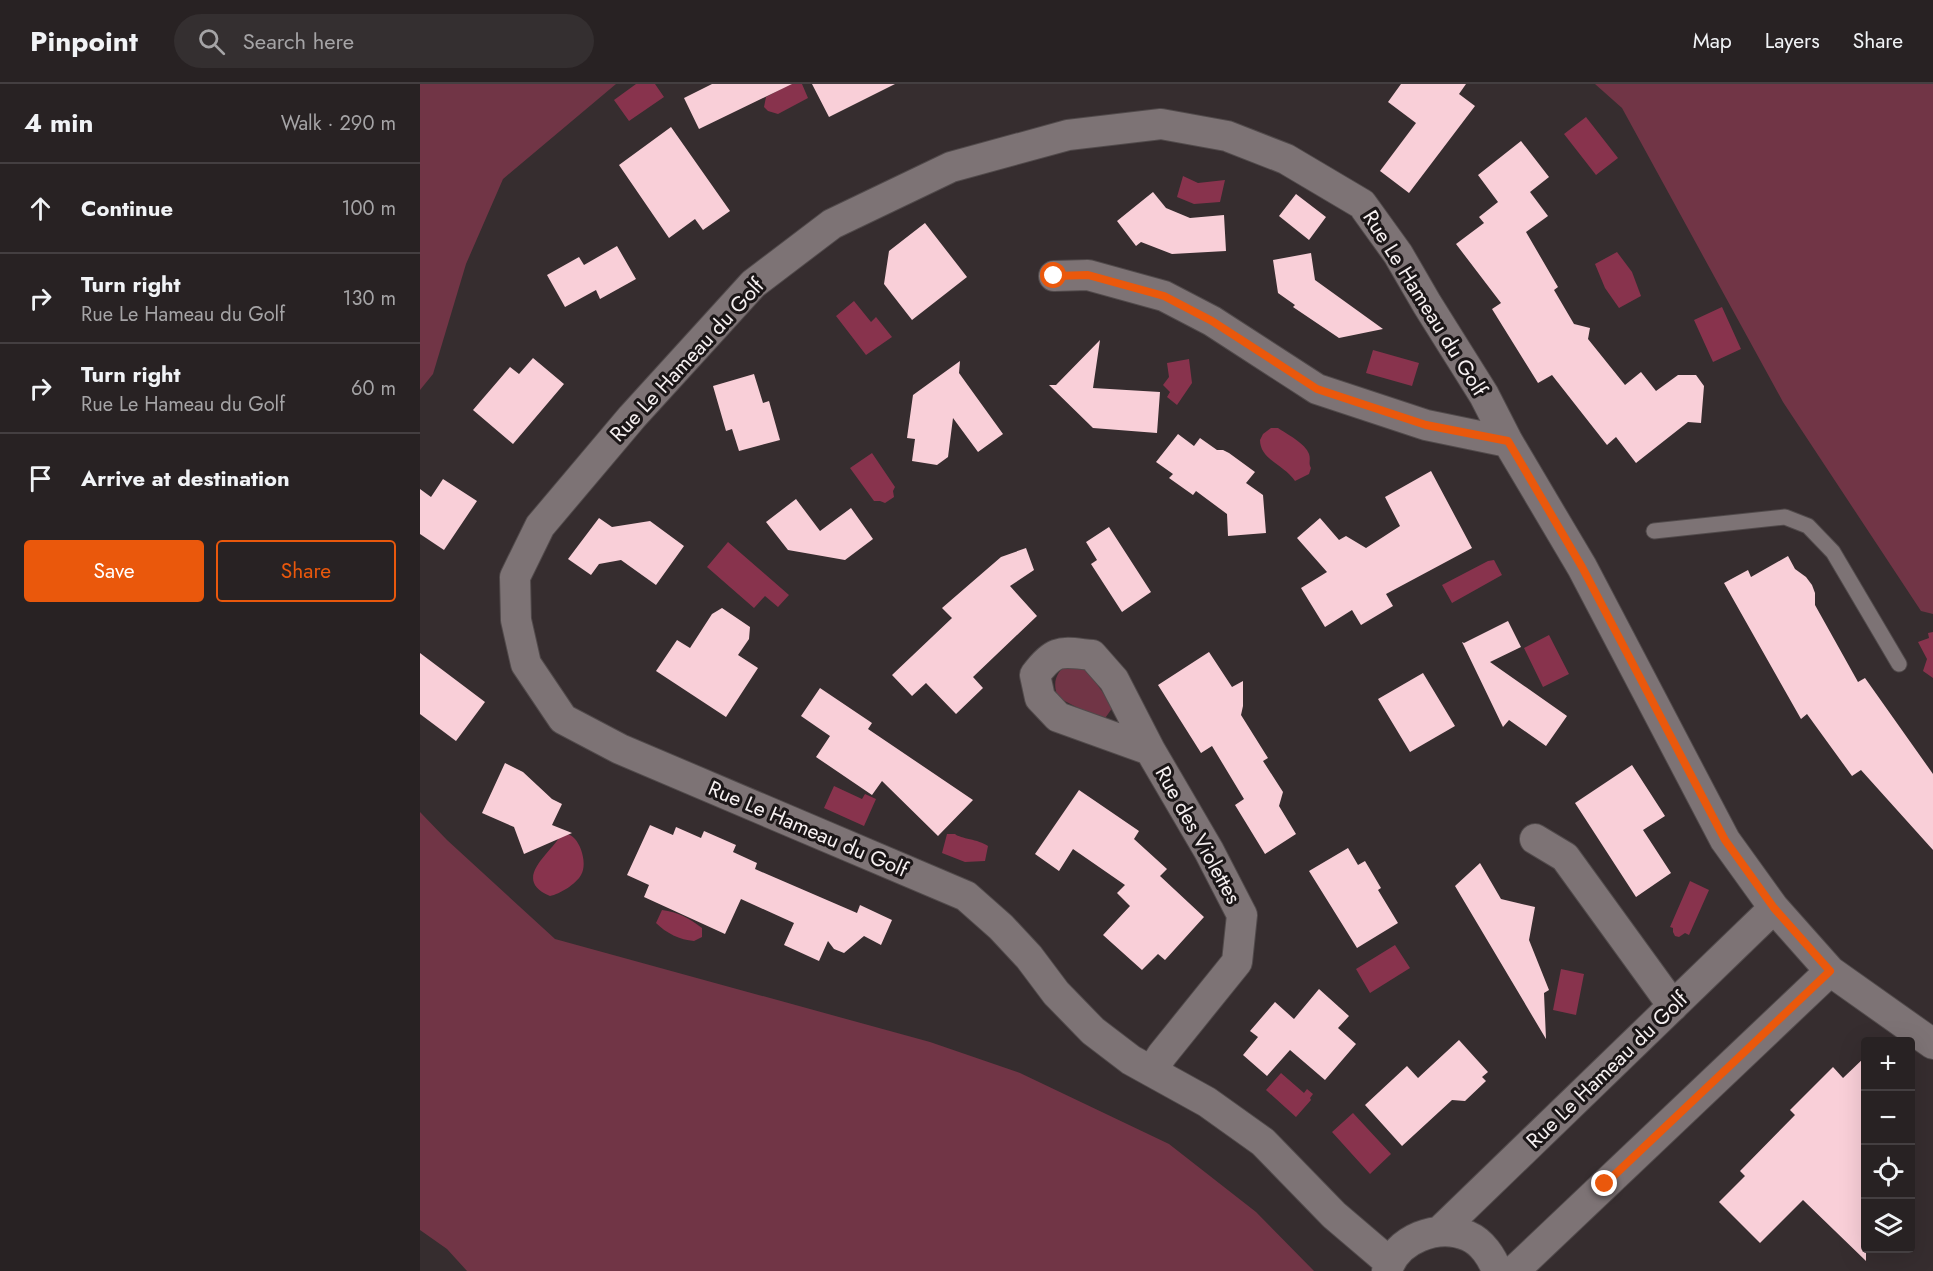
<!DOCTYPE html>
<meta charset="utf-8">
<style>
body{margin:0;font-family:Jost,sans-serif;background:#342f30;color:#f1f3f6}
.controls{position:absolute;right:18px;bottom:18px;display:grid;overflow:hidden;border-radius:6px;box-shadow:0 6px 24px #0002}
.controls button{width:54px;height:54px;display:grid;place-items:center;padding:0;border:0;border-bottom:2px solid #443f41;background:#282223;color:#f1f3f6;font:30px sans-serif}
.stop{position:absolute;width:18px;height:18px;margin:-14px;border:4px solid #ea580c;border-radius:50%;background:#fff}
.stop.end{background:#ea580c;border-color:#fff;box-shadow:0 2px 6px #0008}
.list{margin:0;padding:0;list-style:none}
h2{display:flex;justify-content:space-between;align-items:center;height:78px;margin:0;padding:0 24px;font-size:26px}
h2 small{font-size:20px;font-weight:400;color:#a5a4a6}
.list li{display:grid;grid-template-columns:39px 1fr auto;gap:18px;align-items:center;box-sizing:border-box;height:90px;padding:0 24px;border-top:2px solid #443f41}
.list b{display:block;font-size:22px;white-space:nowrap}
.list p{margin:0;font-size:20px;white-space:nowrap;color:#a5a4a6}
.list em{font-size:20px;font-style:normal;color:#a5a4a6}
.actions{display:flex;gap:12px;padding:18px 24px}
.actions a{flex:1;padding:14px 0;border:2px solid #ea580c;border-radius:6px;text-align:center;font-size:21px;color:#ea580c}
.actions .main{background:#ea580c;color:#fff}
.icon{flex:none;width:33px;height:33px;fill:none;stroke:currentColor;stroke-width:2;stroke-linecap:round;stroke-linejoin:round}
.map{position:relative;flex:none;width:1513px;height:1187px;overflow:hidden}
header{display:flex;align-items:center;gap:36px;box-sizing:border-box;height:84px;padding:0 30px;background:#282223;border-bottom:2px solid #443f41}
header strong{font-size:28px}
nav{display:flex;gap:33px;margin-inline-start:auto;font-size:21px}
.search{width:420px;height:54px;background:#342f30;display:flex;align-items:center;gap:15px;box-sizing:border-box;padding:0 21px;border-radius:33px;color:#a5a4a6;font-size:22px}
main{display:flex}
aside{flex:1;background:#282223}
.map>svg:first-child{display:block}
.green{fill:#713546}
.water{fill:#88334d}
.building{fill:#f9cfd8}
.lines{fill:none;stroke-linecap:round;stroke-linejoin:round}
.service-casing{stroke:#514a4b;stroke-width:17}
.minor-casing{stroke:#514a4b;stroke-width:32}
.service{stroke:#7d7375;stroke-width:15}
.minor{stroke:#7d7375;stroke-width:30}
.route{stroke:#ea580c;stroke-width:8}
.labels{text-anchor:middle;stroke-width:6;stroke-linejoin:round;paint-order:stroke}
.street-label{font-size:21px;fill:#f6f0f1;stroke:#1b1617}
</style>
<header>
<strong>Pinpoint</strong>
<div class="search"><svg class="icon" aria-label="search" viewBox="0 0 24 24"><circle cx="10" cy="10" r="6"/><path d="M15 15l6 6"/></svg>Search here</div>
<nav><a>Map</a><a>Layers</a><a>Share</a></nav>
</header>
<main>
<aside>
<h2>4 min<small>Walk · 290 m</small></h2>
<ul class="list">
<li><svg class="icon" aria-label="ahead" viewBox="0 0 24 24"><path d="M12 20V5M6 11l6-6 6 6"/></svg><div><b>Continue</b></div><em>100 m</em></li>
<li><svg class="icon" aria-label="right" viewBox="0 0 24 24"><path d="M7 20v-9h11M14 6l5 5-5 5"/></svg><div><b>Turn right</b><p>Rue Le Hameau du Golf</p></div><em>130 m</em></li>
<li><svg class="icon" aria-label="right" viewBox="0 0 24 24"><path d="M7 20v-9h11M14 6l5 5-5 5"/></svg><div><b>Turn right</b><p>Rue Le Hameau du Golf</p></div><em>60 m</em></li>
<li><svg class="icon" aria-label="arrive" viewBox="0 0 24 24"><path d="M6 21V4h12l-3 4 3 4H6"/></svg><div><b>Arrive at destination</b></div></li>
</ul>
<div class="actions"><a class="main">Save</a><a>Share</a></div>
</aside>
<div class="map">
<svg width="1513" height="1187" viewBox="0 0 1513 1187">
<rect width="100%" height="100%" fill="#362d2f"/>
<!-- green -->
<path class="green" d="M0,0H196L83,95L46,180L13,290L0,306Z
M1175,0H1513V530L1501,527L1363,318L1202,24Z
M650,580L667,586L693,623L683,637L639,614C631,601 636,585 650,580Z
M0,728L27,756L135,855L510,958L600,989L749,1060L836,1128L894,1187H47L27,1165L0,1146Z"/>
<!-- water -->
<path class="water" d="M216,0H235L244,13L209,37L194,16Z
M370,0H382L388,14L358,30L348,27L344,23L346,13Z
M1166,33L1198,74L1176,91L1144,50Z
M763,92L778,99L805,96L800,118L774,120L757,113Z
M1197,168L1212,188L1221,212L1199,224L1185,204L1175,180Z
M434,217L451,238L456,233L472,253L446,271L416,232Z
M1302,223L1321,265L1293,278L1274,236Z
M953,266L999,279L992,302L946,289Z
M769,275L772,299L757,321L747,313L750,308L743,301L749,293L747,279Z
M851,344H858C867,350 886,360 889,370C891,376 888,379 891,384L889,390L875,397C865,381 840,376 840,356L843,350Z
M452,369L475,403L473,407L474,413L465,419L460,417H454L430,384Z
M308,458L369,511L358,523L345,512L334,524L287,483Z
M1074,476L1082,491L1032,519L1022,501L1068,477Z
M1513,548V594L1503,587L1507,575L1498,558L1509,554L1508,549Z
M1129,551L1149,590L1123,603L1104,564Z
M414,702L442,715L445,710L456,715L444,742L404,724Z
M143,748C147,750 152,751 155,755C162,763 167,781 161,791C156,800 140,810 130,812C90,795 132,769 143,748Z
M527,750H535C541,755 558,755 568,762L565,777L545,778L522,769Z
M1270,797L1289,806L1269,851L1265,849L1259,853L1255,852L1253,848V844L1250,843Z
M242,826C258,828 269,834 282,844V853L274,857C260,856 246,849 236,839Z
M975,861L990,884L950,909L936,885Z
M1141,885L1164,890L1156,931L1133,926Z
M861,989L884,1009L887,1005L893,1010L890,1014L891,1016L876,1033L846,1006Z
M933,1029L971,1070L950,1090L912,1048Z"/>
<!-- building -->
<path class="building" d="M292,0H372L279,45L264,14Z
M392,0H475L409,33Z
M981,0H1046L1039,10L1055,22L989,109L960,87L996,39L968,18Z
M251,43L310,127L283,146L275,135L249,154L199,81Z
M1101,57L1129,93L1110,108L1128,132L1106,148L1138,203L1134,206L1154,240L1170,244L1168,255L1205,301L1221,288L1236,307L1258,291H1276L1284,302L1281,339L1268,338L1216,379L1196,353L1187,361L1132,291L1118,299L1072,225L1081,219L1036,160L1064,139L1059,133L1078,118L1058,91Z
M733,108L746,124L770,134L804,131L806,167L752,170L721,158L716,162L697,137Z
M876,110L906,133L889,156L859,132Z
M505,139L547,193L492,236L464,200L469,167Z
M197,162L216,195L180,215L176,206L145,223L127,191L159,173L164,181Z
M891,169L895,196L963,245L919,254L873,223L875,221L858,209L853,176Z
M680,256L673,304L740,308L737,349L673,344L629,301H636Z
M113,274L144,300L93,360L53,326L90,283L99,290Z
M540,277L539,289L583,350L558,368L533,334L528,373L517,381L492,377L495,355L487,354L493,311Z
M334,290L343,319L349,317L360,356L319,367L312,345L306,347L293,302Z
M758,350L774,362L780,354L797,366H803L809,369L835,388L826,399L843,411L846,449L808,452L807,430L776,407L773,411L749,394L753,390L736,378Z
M1011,387L1052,464L966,510L973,522L941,541L932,526L905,543L881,504L907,488L877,454L900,434L919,456L926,452L946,464L980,442L965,413Z
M23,395L57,417L24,466L0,450V405L11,413Z
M376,415L400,447L431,424L453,455L425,476L368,466L346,438Z
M179,434L192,443L230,437L264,462L236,501L201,476L179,480L171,491L148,475Z
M689,443L731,508L702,528L671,480L677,476L666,458Z
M606,464L614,486L590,502L617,532L553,593L563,604L536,630L506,599L492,612L472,591L532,534L522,524L581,473Z
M1368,472L1375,485L1386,493L1392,501L1395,509V521L1438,598L1445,594L1513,690V766L1441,686L1432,692L1387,630L1381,635L1304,499L1328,486L1331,493Z
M302,524L330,543L329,555L318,571L338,584L306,633L236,587L257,556L270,564L292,530Z
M1088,537L1101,563L1070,578L1147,632L1126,662L1089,636L1083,643L1042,558L1044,559Z
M789,568L812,603L823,597V622L821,631L848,674L843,677L863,708L859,722L876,750L845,770L815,721L824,715L792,662L781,669L738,601Z
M0,569L65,618L36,657L0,630Z
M1003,589L1035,642L990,668L958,615Z
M400,604L452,639L448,645L553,716L518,752L462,697L452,711L396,673L410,652L381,632Z
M85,679L103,688L132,715L142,720L132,741L152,749L104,770L94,743L62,729Z
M1212,681L1245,732L1223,746L1251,789L1216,813L1155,719Z
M659,706L719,747L714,755L747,785L740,792L784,833L745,876L738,870L722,886L683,851L710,822L697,809L705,801L653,765L639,787L615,770Z
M230,741L253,751L256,743L281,754L284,747L316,761L313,768L337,779L335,785L437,829L440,821L472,836L461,861L444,852L424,869L414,865L408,857L399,877L364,861L374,839L321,815L305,850L224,813L229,801L207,791Z
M928,764L938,781L945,777L961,804L958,806L978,839L937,864L889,787Z
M1060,779L1081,815L1115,823L1109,856L1129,906L1124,909L1126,955L1035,802Z
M899,905L929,932L918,944L936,960L905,996L870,966L847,992L823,971L838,953L830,947L855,918L874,935Z
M1039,956L1068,988L1062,993L1066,997L1045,1017L1032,1016L982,1062L945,1021L987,982L998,994Z
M1446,972V1177L1383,1116L1340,1159L1299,1118L1325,1092L1320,1087L1375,1031L1370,1026L1413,983L1423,994Z"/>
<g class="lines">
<defs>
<path id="service" d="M1234,447L1365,433L1388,442L1413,468L1479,580"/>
<path id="minor" d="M634,192L668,191L744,212L792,237L897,305L1006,341L1088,358
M730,666L638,633L620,614L615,591C635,564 641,568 672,571L694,596L730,666L789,767L822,831L817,878L742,971L732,987
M1115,755L1145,773L1253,922
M1020,1147L1354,824
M969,1178L914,1131L843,1058L787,1018L711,976L673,947L636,909L609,873L581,843L546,812L200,665L143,635L106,580L96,536L95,493L120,442L212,333L333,200L412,140L531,83L648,51L741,40L807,52L866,75L942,120L978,170L1007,220L1064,311L1088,358L1162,483L1305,756L1354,824L1410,887L1513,960
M967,1187C976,1155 1018,1139 1048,1152C1062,1158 1072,1173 1077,1187
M1094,1187L1410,887"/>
</defs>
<!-- service casing -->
<use href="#service" class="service-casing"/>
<!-- minor casing -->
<use href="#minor" class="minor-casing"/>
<!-- service -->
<use href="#service" class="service"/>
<!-- minor -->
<use href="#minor" class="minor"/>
</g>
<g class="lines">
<!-- route -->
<path class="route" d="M634,192L668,191L744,212L792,237L897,305L1006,341L1088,357L1162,483L1305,756L1354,824L1410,887L1185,1100"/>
</g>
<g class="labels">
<!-- street labels -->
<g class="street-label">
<text transform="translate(1005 219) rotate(58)" y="7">Rue Le Hameau du Golf</text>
<text transform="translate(267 276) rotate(-47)" y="7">Rue Le Hameau du Golf</text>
<text transform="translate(388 745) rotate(23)" y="7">Rue Le Hameau du Golf</text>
<text transform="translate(778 751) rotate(61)" y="7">Rue des Violettes</text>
<text transform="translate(1187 986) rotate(-44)" y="7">Rue Le Hameau du Golf</text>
</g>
</g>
</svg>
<div class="controls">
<button>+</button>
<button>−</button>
<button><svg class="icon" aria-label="locate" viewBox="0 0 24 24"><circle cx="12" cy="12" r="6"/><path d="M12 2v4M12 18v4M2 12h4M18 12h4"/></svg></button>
<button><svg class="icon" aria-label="layers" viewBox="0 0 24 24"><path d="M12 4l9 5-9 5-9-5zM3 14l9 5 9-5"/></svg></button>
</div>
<div class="stop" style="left:634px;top:192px"></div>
<div class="stop end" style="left:1185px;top:1100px"></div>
</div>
</main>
